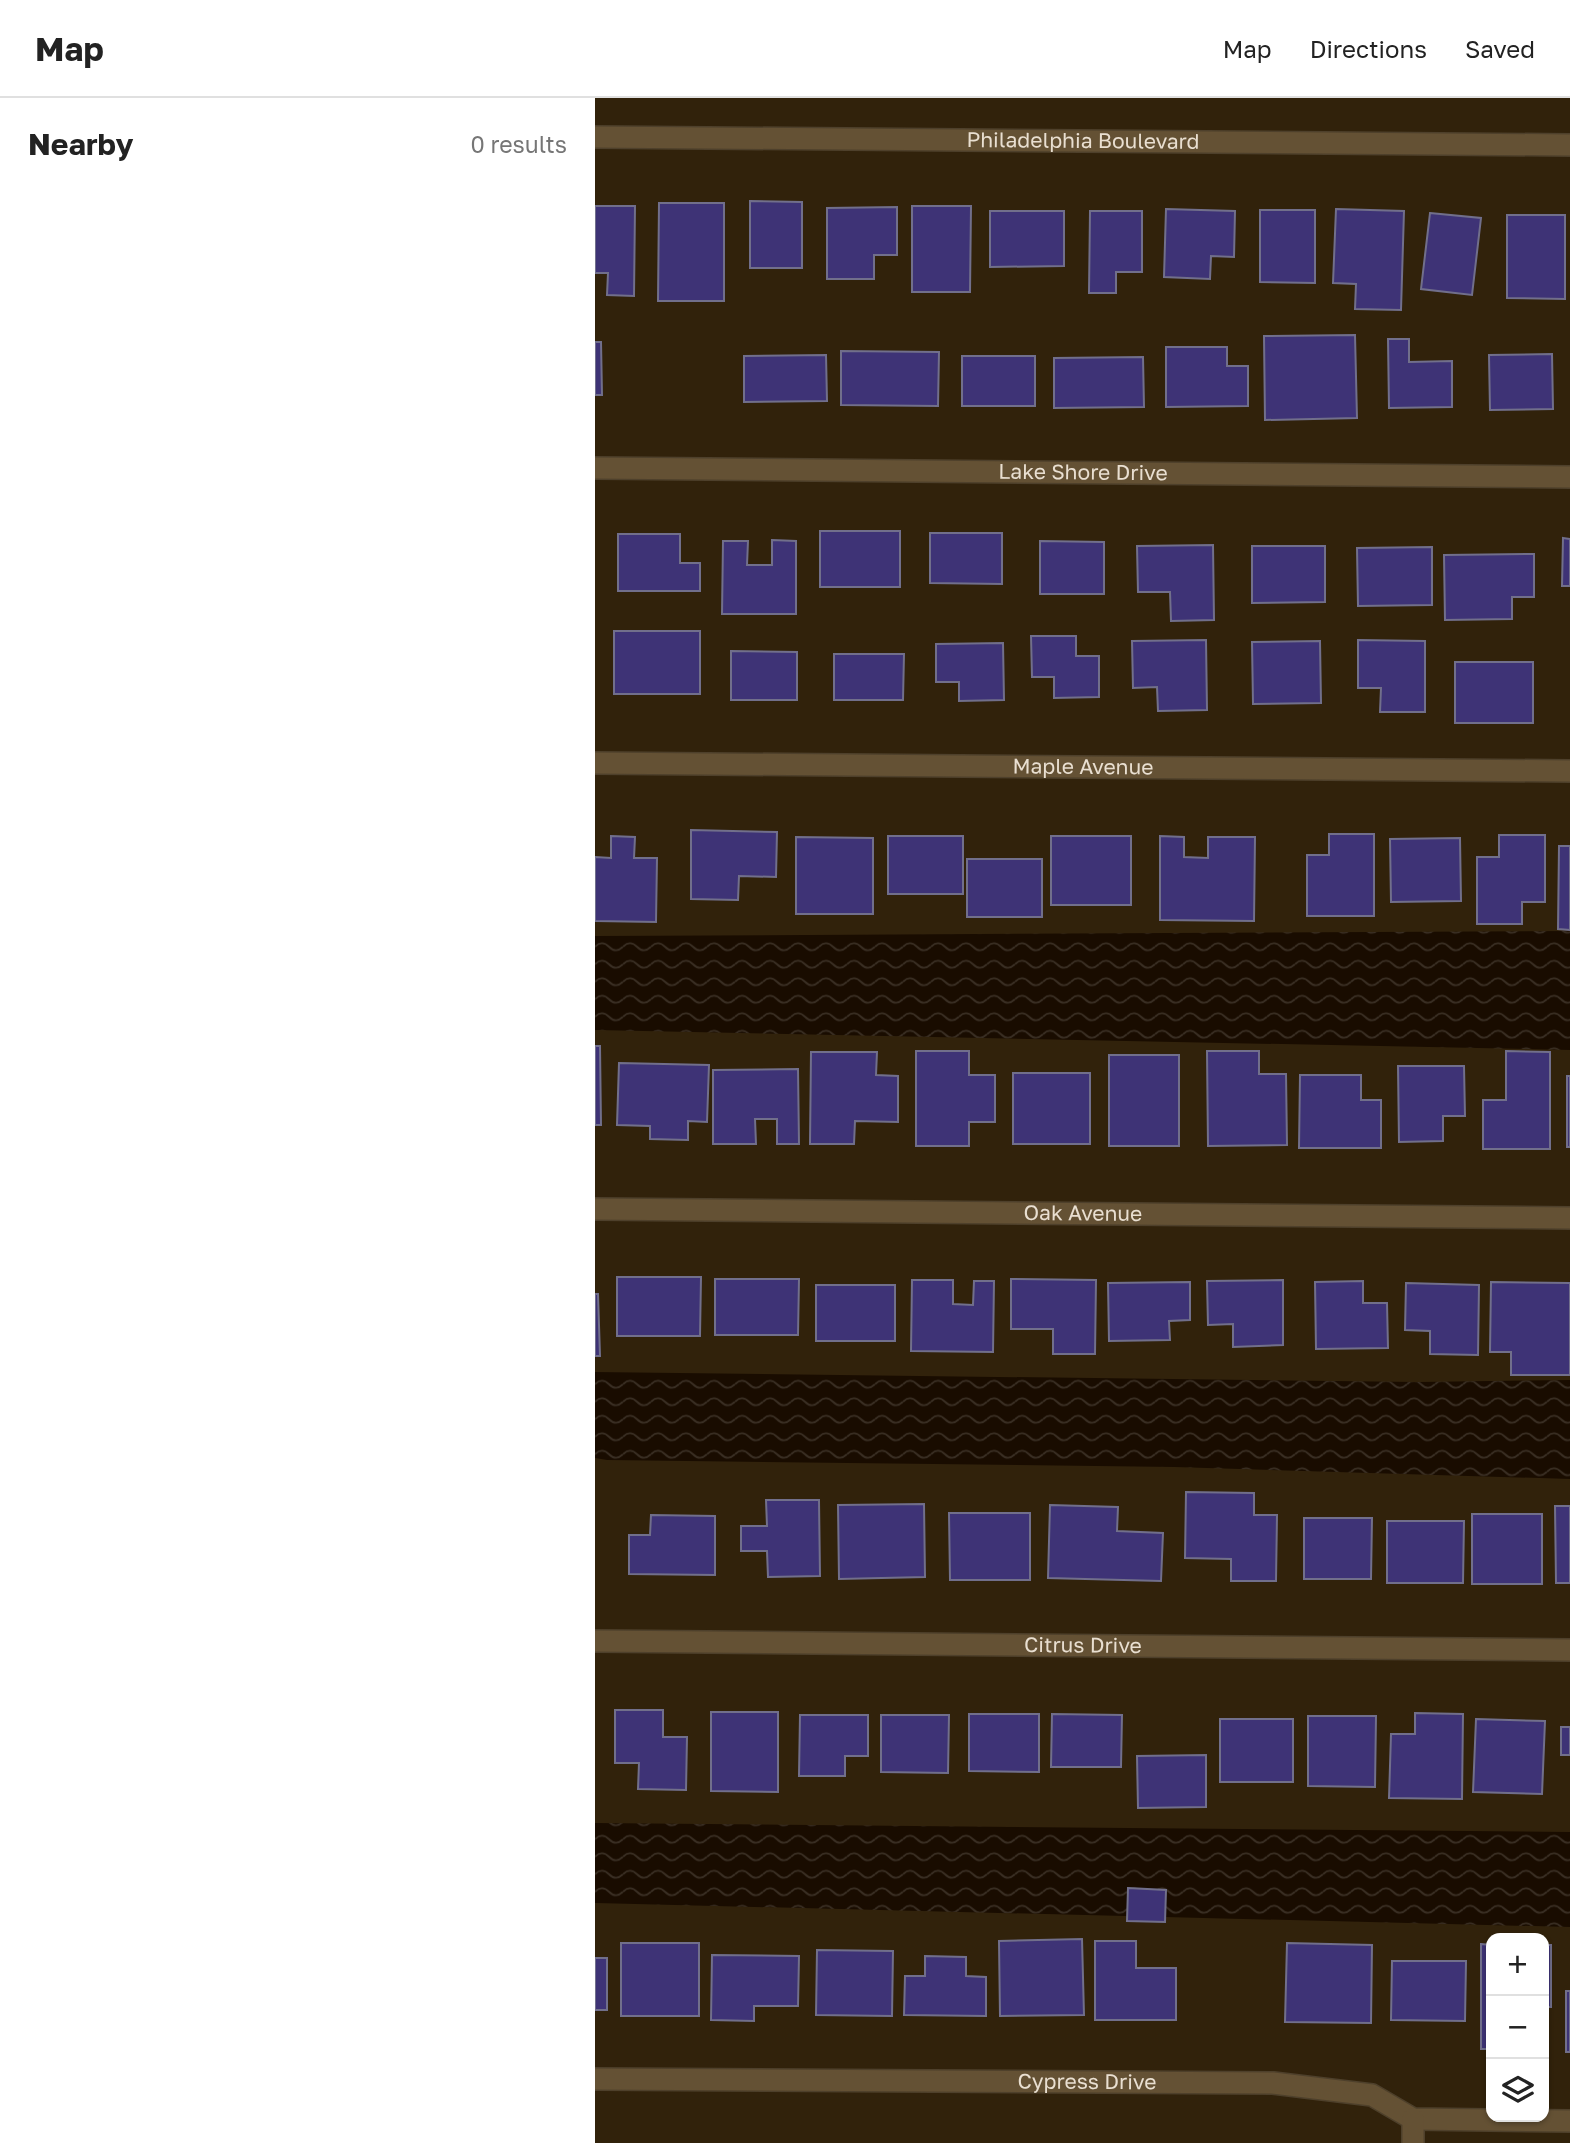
<!DOCTYPE html>
<meta charset="utf-8">
<style>
body{margin:0;font-family:"Golos Text",sans-serif;background:#f6f6f6;color:#222}
.controls{position:absolute;right:21px;bottom:21px;display:grid;overflow:hidden;border-radius:14px;box-shadow:0 2px 5px #0004}
.controls button{width:63px;height:63px;display:grid;place-items:center;padding:0;border:0;border-bottom:2px solid #e0e0e0;background:#fff;color:#222;font:35px sans-serif}
.list{margin:0;padding:0;list-style:none}
h2{display:flex;justify-content:space-between;align-items:center;height:91px;margin:0;padding:0 28px;font-size:30px}
h2 small{font-size:23px;font-weight:400;color:#767676}
.icon{flex:none;width:38px;height:38px;fill:none;stroke:currentColor;stroke-width:2;stroke-linecap:round;stroke-linejoin:round}
.map{position:relative;flex:none;width:975px;height:2045px;overflow:hidden}
header{display:flex;align-items:center;gap:42px;box-sizing:border-box;height:98px;padding:0 35px;background:#fff;border-bottom:2px solid #e0e0e0}
header strong{font-size:33px}
nav{display:flex;gap:38px;margin-inline-start:auto;font-size:24px}
main{display:flex}
aside{flex:1;background:#fff}
.map>svg:first-child{display:block}
.water{fill:url(#water-waves)}
.building{fill:#3e3376;stroke:#716f8b;stroke-width:2}
.lines{fill:none;stroke-linecap:round;stroke-linejoin:round}
.street-casing{stroke:#4e402b;stroke-width:24}
.street{stroke:#645134;stroke-width:21}
.labels{text-anchor:middle;stroke-width:5;stroke-linejoin:round;paint-order:stroke}
.street-label{font-size:21px;fill:#e9dfd1;stroke:#271903}
</style>
<header>
<strong>Map</strong>
<nav><a>Map</a><a>Directions</a><a>Saved</a></nav>
</header>
<main>
<aside>
<h2>Nearby<small>0 results</small></h2>
<ul class="list">
</ul>
</aside>
<div class="map">
<svg width="975" height="2045" viewBox="0 0 975 2045">
<defs>
<pattern id="water-waves" width="16" height="10" patternUnits="userSpaceOnUse" patternTransform="scale(1.75)"><rect width="16" height="10" fill="#190c00"/><path d="M0 5q4-4 8 0t8 0" fill="none" stroke="#3a2f24"/></pattern>
</defs>
<rect width="100%" height="100%" fill="#31220b"/>
<!-- water -->
<path class="water" d="M975,833V952L0,932V838Z
M0,1274L823,1284L975,1282V1381L579,1369L12,1362L0,1360Z
M0,1725L975,1734V1829L0,1805Z"/>
<!-- building -->
<path class="building" d="M155,103L207,104V170H155Z
M64,105H129V203H63Z
M0,108H40L39,198L12,197L13,175H0Z
M317,108H376L375,194H317Z
M302,109V157H279V181H232V110Z
M571,111L640,113L639,159L616,158L615,181L569,179Z
M741,111L809,113L806,212L760,211L761,186L738,185Z
M665,112H720V185L665,184Z
M395,113H469V168L395,169Z
M495,113H547V174H521V195H494Z
M835,115L886,120L877,197L826,191Z
M912,117H970V201L912,200Z
M760,237L762,320L670,322L669,238Z
M793,241H814V264L857,263V309L794,310Z
M0,244H6L7,297H0Z
M571,249H632V268H653V308L571,309Z
M246,253L344,254L343,308L246,307Z
M957,256L958,311L895,312L894,257Z
M231,257L232,303L149,304V258Z
M367,258H440V308H367Z
M548,259L549,309L459,310V260Z
M225,433H305V489H225Z
M335,435H407V486L335,485Z
M23,436H85V465H105V493H23Z
M968,440L975,441V488H967Z
M177,442L201,443V516H127L128,443H153L152,467H177Z
M445,443L509,444V496H445Z
M618,447L619,522L576,523L575,494H543L542,448Z
M657,448H730V504L657,505Z
M837,449V507L763,508L762,450Z
M939,456V499H917V521L850,522L849,457Z
M19,533H105V596H19Z
M436,538H481V558H504V599L459,600V579H437Z
M611,542L612,612L563,613L562,589L538,590L537,543Z
M763,542L830,543V614H785L786,590H763Z
M725,543L726,605L658,606L657,544Z
M408,545L409,602L364,603V584H341V546Z
M136,553L202,554V602H136Z
M239,556H309L308,602H239Z
M860,564H938V625H860Z
M96,732L182,734L181,779L144,778L143,802L96,801Z
M734,736H779V818H712V757H734Z
M904,737H950V804H927V826H882V759H904Z
M16,738L40,739L39,760H62L61,824L0,823V759L16,760Z
M293,738H368V796H293Z
M456,738H536V807H456Z
M565,738L589,739V759L613,760V739H660L659,823L565,822Z
M201,739L278,740V816H201Z
M865,740L866,803L796,804L795,741Z
M964,748H975V832L963,831Z
M372,761H447V819H372Z
M0,948H5L6,1027H0Z
M321,953H374V977H400V1024H374V1048H321Z
M612,953H664V976H691L692,1047L613,1048Z
M911,953L955,954V1051H888V1002H911Z
M216,954H282L281,977L303,978V1024L260,1023L259,1046H215Z
M514,957H584V1048H514Z
M24,965L114,967L112,1024L93,1023V1042L55,1041V1028L22,1027Z
M803,968H869L870,1018H848V1043L804,1044Z
M203,971L204,1046H182V1021H160L161,1046H118V972Z
M418,975H495V1046H418Z
M705,977H766V1002H786V1050H704Z
M972,978H975V1049H972Z
M22,1179H106L105,1238H22Z
M120,1181H204L203,1237H120Z
M416,1181L501,1182L500,1256H458V1231H416Z
M317,1182H358V1206L378,1207L379,1183H399L398,1254L316,1253Z
M688,1182V1247L638,1249V1226L613,1227L612,1183Z
M768,1183V1205H792L793,1250L721,1251L720,1184Z
M595,1184V1222L574,1223L575,1242L514,1243L513,1185Z
M896,1184L975,1185V1277H916V1254H895Z
M811,1185L884,1187L883,1257L835,1256V1233L810,1232Z
M221,1187H300V1243H221Z
M0,1196H3L5,1258H0Z
M591,1394L659,1395V1417H682L681,1483H636V1461L590,1460Z
M171,1402H224L225,1478L173,1479L172,1453H146V1428H172Z
M329,1406L330,1479L244,1481L243,1407Z
M455,1407L523,1409L522,1433L568,1435L566,1483L453,1480Z
M960,1408H975V1485H961Z
M354,1415H435V1482H355Z
M877,1416H947V1486H877Z
M56,1417L120,1418V1477L34,1476V1437H55Z
M709,1420H777L776,1481H709Z
M792,1423H869L868,1485H792Z
M20,1612H68V1639H92L91,1692L43,1691L44,1665H20Z
M116,1614H183V1694L116,1693Z
M820,1615L868,1616L867,1701L794,1700L796,1636H820Z
M374,1616H444V1674L374,1673Z
M457,1616L527,1617L526,1669H456Z
M205,1617H273V1658H250V1678H204Z
M286,1617H354L353,1675L286,1674Z
M713,1618H781L780,1689L713,1688Z
M625,1621H698V1684H625Z
M881,1621L950,1623L947,1696L878,1694Z
M966,1629H975V1657H966Z
M611,1657V1709L543,1710L542,1658Z
M533,1790L571,1792L570,1824L532,1823Z
M487,1841L489,1917L405,1918L404,1843Z
M500,1843H541V1870H581V1922H500Z
M26,1845H104V1918H26Z
M692,1845L777,1847L776,1925L690,1924Z
M886,1846L896,1847V1951H886Z
M949,1847H956V1909H949Z
M222,1852L298,1853L297,1918L221,1917Z
M117,1857L204,1858L203,1908H159V1923L116,1922Z
M330,1858L371,1859V1878L391,1879V1918L309,1917L310,1878H330Z
M0,1860H12V1912H0Z
M797,1863H871L870,1923L796,1922Z
M971,1893H975V1954H971Z"/>
<g class="lines">
<defs>
<g id="street">
<path id="s1" d="M0,39L975,47"/>
<path id="s2" d="M0,370L975,379"/>
<path id="s3" d="M0,665L975,673"/>
<path id="s4" d="M0,1111L975,1120"/>
<path id="s5" d="M0,1543L975,1552"/>
<path id="s6" d="M0,1981L678,1985L777,1997L818,2021L975,2023"/>
<path d="M818,2045V2021"/>
</g>
</defs>
<!-- street casing -->
<use href="#street" class="street-casing"/>
<!-- street -->
<use href="#street" class="street"/>
</g>
<g class="labels">
<!-- street labels -->
<g class="street-label">
<text dy="7" stroke="none"><textPath href="#s1" startOffset="488">Philadelphia Boulevard</textPath></text>
<text dy="7" stroke="none"><textPath href="#s2" startOffset="488">Lake Shore Drive</textPath></text>
<text dy="7" stroke="none"><textPath href="#s3" startOffset="488">Maple Avenue</textPath></text>
<text dy="7" stroke="none"><textPath href="#s4" startOffset="488">Oak Avenue</textPath></text>
<text dy="7" stroke="none"><textPath href="#s5" startOffset="488">Citrus Drive</textPath></text>
<text dy="7" stroke="none"><textPath href="#s6" startOffset="492">Cypress Drive</textPath></text>
</g>
</g>
</svg>
<div class="controls">
<button>+</button>
<button>−</button>
<button><svg class="icon" aria-label="layers" viewBox="0 0 24 24"><path d="M12 4l9 5-9 5-9-5zM3 14l9 5 9-5"/></svg></button>
</div>
</div>
</main>
